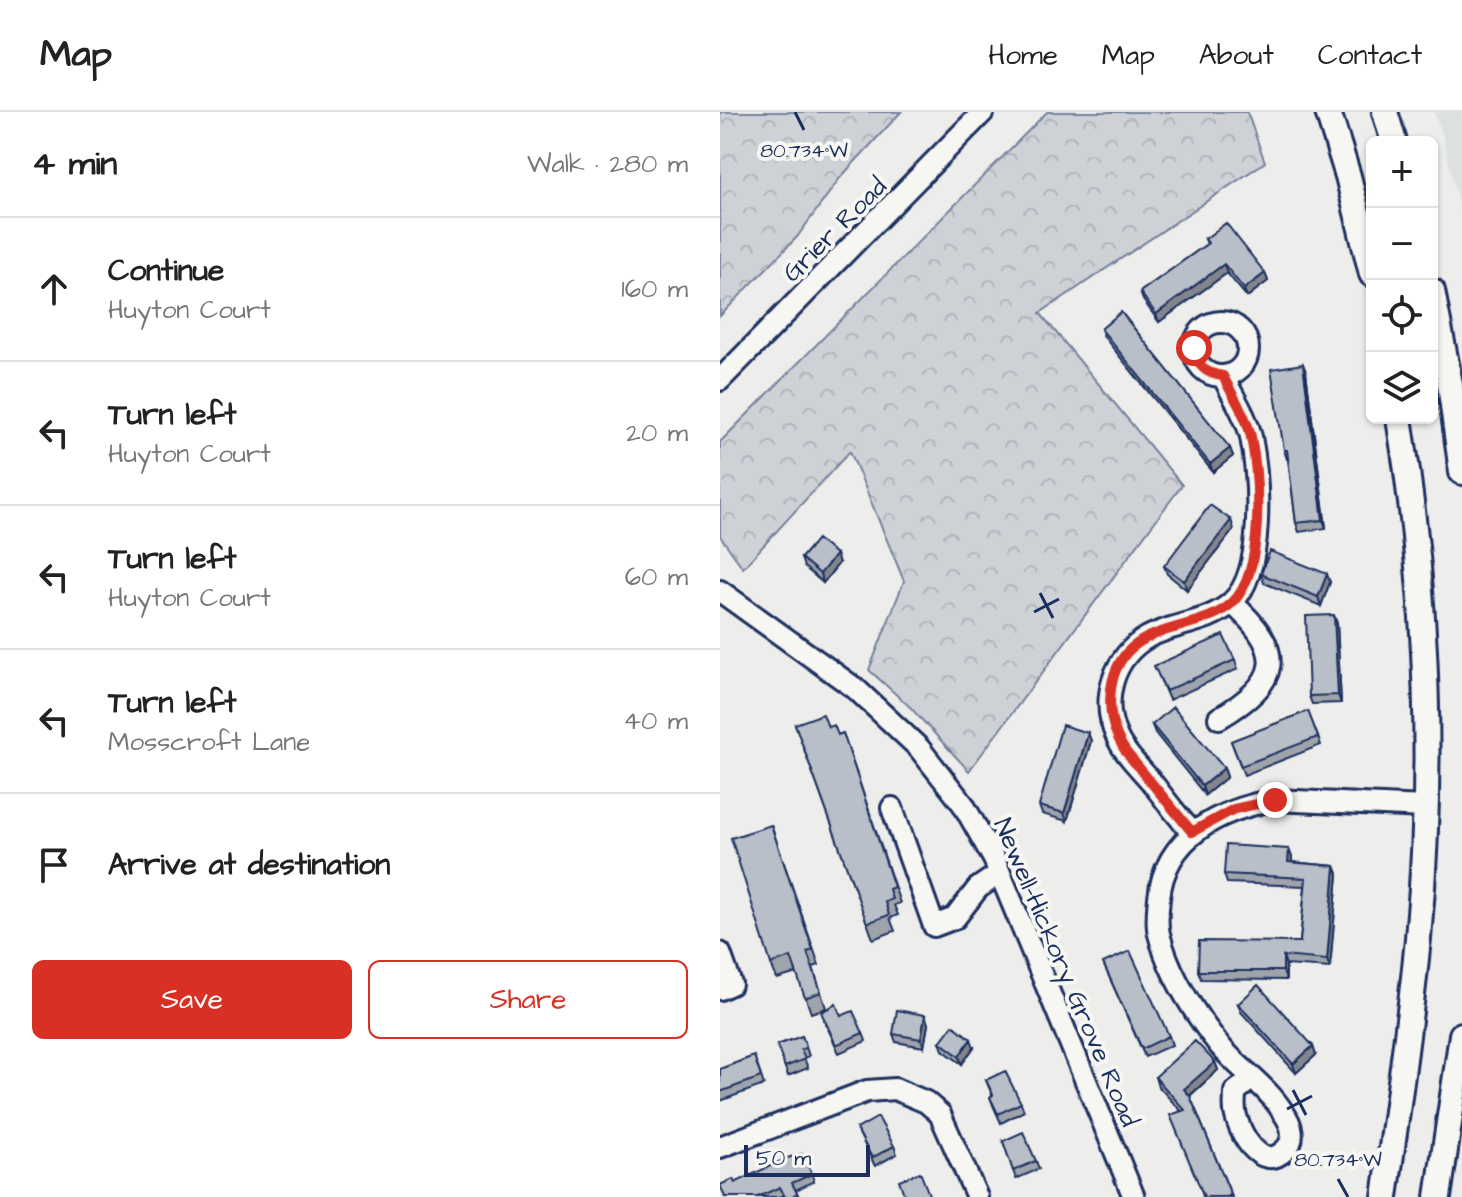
<!DOCTYPE html>
<meta charset="utf-8">
<style>
body{margin:0;font-family:"Architects Daughter",sans-serif;background:#f2f2f2;color:#222}
.controls{position:absolute;right:24px;top:24px;display:grid;overflow:hidden;border-radius:12px;box-shadow:0 2px 6px #0004}
.controls button{width:72px;height:72px;display:grid;place-items:center;padding:0;border:0;border-bottom:2px solid #e0e0e0;background:#fff;color:#222;font:40px sans-serif}
.scale{position:absolute;left:24px;bottom:20px;width:126px;box-sizing:border-box;padding-left:8px;border:4px solid #1b2f5e;border-top:0;font-size:22px;line-height:28px;white-space:nowrap;color:#1b2f5e;-webkit-text-stroke:6px #f6f6f2;paint-order:stroke}
.stop{position:absolute;width:24px;height:24px;margin:-18px;border:6px solid #d93025;border-radius:50%;background:#fff}
.stop.end{background:#d93025;border-color:#fff;box-shadow:0 2px 8px #0008}
.list{margin:0;padding:0;list-style:none}
h2{display:flex;justify-content:space-between;align-items:center;height:104px;margin:0;padding:0 32px;font-size:34px}
h2 small{font-size:26px;font-weight:400;color:#767676}
.list li{display:grid;grid-template-columns:52px 1fr auto;gap:24px;align-items:center;box-sizing:border-box;height:144px;padding:0 32px;border-top:2px solid #e0e0e0}
.list b{display:block;font-size:30px;white-space:nowrap}
.list p{margin:0;font-size:26px;white-space:nowrap;color:#767676}
.list em{font-size:26px;font-style:normal;color:#767676}
.actions{display:flex;gap:16px;padding:24px 32px}
.actions a{flex:1;padding:18px 0;border:2px solid #d93025;border-radius:12px;text-align:center;font-size:28px;color:#d93025}
.actions .main{background:#d93025;color:#fff}
.icon{flex:none;width:44px;height:44px;fill:none;stroke:currentColor;stroke-width:2;stroke-linecap:round;stroke-linejoin:round}
.map{position:relative;flex:none;width:742px;height:1085px;overflow:hidden}
header{display:flex;align-items:center;gap:48px;box-sizing:border-box;height:112px;padding:0 40px;background:#fff;border-bottom:2px solid #e0e0e0}
header strong{font-size:38px}
nav{display:flex;gap:44px;margin-inline-start:auto;font-size:28px}
main{display:flex}
aside{flex:1;background:#fff}
.map>svg:first-child{display:block}
.built{fill:#dde0e1}
.forest{fill:url(#forest-crowns);stroke:#74809a;stroke-width:2}
.lines{fill:none;stroke-linecap:round;stroke-linejoin:round}
.minor-casing{stroke:#1b2f5e;stroke-width:26}
.major-casing{stroke:#1b2f5e;stroke-width:30}
.minor{stroke:#f6f6f2;stroke-width:20}
.major{stroke:#f6f6f2;stroke-width:24}
.wall{fill:#9fa4ac;stroke:#1b2f5e;stroke-width:2}
.shaded-wall{fill:#82868c;stroke:#1b2f5e;stroke-width:2}
.building{fill:#b9bfc8;stroke:#1b2f5e;stroke-width:2}
.route{stroke:#d93025;stroke-width:10}
.ticks{fill:none;stroke:#1b2f5e;stroke-width:3}
.labels{text-anchor:middle;stroke-width:8;stroke-linejoin:round;paint-order:stroke}
.street-label{font-size:26px;fill:#1b2f5e;stroke:#f6f6f2}
.ticks-label{font-size:20px;text-anchor:middle;fill:#1b2f5e;stroke:#f6f6f2;stroke-width:8;stroke-linejoin:round;paint-order:stroke}
</style>
<header>
<strong>Map</strong>
<nav><a>Home</a><a>Map</a><a>About</a><a>Contact</a></nav>
</header>
<main>
<aside>
<h2>4 min<small>Walk · 280 m</small></h2>
<ul class="list">
<li><svg class="icon" aria-label="ahead" viewBox="0 0 24 24"><path d="M12 20V5M6 11l6-6 6 6"/></svg><div><b>Continue</b><p>Huyton Court</p></div><em>160 m</em></li>
<li><svg class="icon" aria-label="left" viewBox="0 0 24 24"><path d="M17 20v-9H6M10 6l-5 5 5 5"/></svg><div><b>Turn left</b><p>Huyton Court</p></div><em>20 m</em></li>
<li><svg class="icon" aria-label="left" viewBox="0 0 24 24"><path d="M17 20v-9H6M10 6l-5 5 5 5"/></svg><div><b>Turn left</b><p>Huyton Court</p></div><em>60 m</em></li>
<li><svg class="icon" aria-label="left" viewBox="0 0 24 24"><path d="M17 20v-9H6M10 6l-5 5 5 5"/></svg><div><b>Turn left</b><p>Mosscroft Lane</p></div><em>40 m</em></li>
<li><svg class="icon" aria-label="arrive" viewBox="0 0 24 24"><path d="M6 21V4h12l-3 4 3 4H6"/></svg><div><b>Arrive at destination</b></div></li>
</ul>
<div class="actions"><a class="main">Save</a><a>Share</a></div>
</aside>
<div class="map">
<svg width="742" height="1085" viewBox="0 0 742 1085">
<defs>
<pattern id="forest-crowns" width="20" height="18" patternUnits="userSpaceOnUse" patternTransform="scale(2)"><rect width="20" height="18" fill="#ced2d7"/><path d="M2 6a3 3 0 1 1 6 0M12 15a3 3 0 1 1 6 0" fill="none" stroke="#b0b5bb"/></pattern>
</defs>
<rect width="100%" height="100%" fill="#edeeec"/>
<filter id="ink" filterUnits="userSpaceOnUse"><feTurbulence type="fractalNoise" baseFrequency=".0125" numOctaves="2"/><feDisplacementMap in="SourceGraphic" scale="16" xChannelSelector="R" yChannelSelector="G"/><feConvolveMatrix kernelMatrix="1 2 1 2 8 2 1 2 1" color-interpolation-filters="sRGB"/></filter>
<g filter="url(#ink)">
<!-- built -->
<path class="built" d="M714,0H742V107L722,22Z"/>
<!-- forest -->
<path class="forest" d="M0,0H181L120,66L77,125L0,204Z
M327,0H527L545,50L320,201L462,373L249,659L190,595L149,558L184,469L130,339L23,456L0,424V330Z"/>
<g class="lines">
<defs>
<path id="minor" d="M474 237a27 27 0 1 1 54 0a27 27 0 1 1-54 0Z
M0,268L263,0
M0,479L136,577L199,636L243,692L274,747L414,1085
M499,606C561,570 567,540 512,491
M172,696L214,814L235,806L258,776L280,761
M472,720C457,704 444,686 430,668C418,654 404,641 397,625C380,588 393,545 428,525C454,511 490,511 512,490C545,460 539,366 531,325C527,305 512,283 503,264
M0,841L11,872L0,877
M531,967L515,980C515,986 514,993 515,999C518,1020 541,1062 565,1038C577,1027 571,1011 563,1000C547,974 519,957 500,934C474,901 449,863 439,822C436,810 438,797 439,786C445,724 501,697 555,688L705,695
M0,1035L147,979L175,977L206,990L220,1002L257,1085"/>
<path id="major" d="M608,0L628,64L652,162
M665,0L674,30
M712,179L730,272L742,360
M665,1085C677,999 690,913 698,826C714,653 707,477 679,306
M718,1085L742,923"/>
</defs>
<!-- minor casing -->
<use href="#minor" class="minor-casing"/>
<!-- major casing -->
<use href="#major" class="major-casing"/>
<!-- minor -->
<use href="#minor" class="minor"/>
<!-- major -->
<use href="#major" class="major"/>
</g>
<!-- wall -->
<path class="wall" d="M485,127L545,161L548,169L527,185L507,161L439,210L423,188L420,180L487,132Z
M381,217L510,336L513,344L493,360L384,225Z
M583,252L586,260L606,416L579,420L576,411L568,347H567L564,338Z
M514,417L467,478L447,462L444,454Z
M81,446L119,451L103,471L84,455Z
M541,462L610,470L601,494L544,471Z
M617,511L621,591L592,592L589,584Z
M515,548L518,557L449,588L438,562Z
M588,599L601,633L524,663L511,629Z
M75,612L108,615L118,623L123,621L180,791L174,793L178,803L170,806L175,819L153,827Z
M432,613L504,656L507,665L485,683L435,621Z
M368,621L371,629L347,709L322,702L319,694Z
M51,713L99,853L93,855L106,896L91,901L77,861L57,867L51,852Z
M572,745V750L615,754L618,762L610,856L566,853V868L481,867L478,859L580,830L585,774L507,771L504,762Z
M383,851L449,924L452,933L425,945Z
M518,892L596,943L576,961L521,900Z
M205,903L208,912L204,935L176,930L173,922Z
M121,904L143,921L146,929L119,941L104,908Z
M82,924L89,944L84,946L88,956L68,964L57,933Z
M220,930L254,935L242,952L223,938Z
M34,944L44,973L0,989V957Z
M495,950L498,958L470,984L512,1085H483L461,999L438,974L435,965Z
M266,968L301,991L304,999L281,1011L273,993L270,985L272,983Z
M137,1017L174,1034L177,1042L155,1054Z
M283,1029L316,1049L319,1057L296,1067Z
M92,1062L94,1069L76,1078L79,1085H64L63,1083L59,1085H5L15,1071Z"/>
<!-- shaded-wall -->
<path class="shaded-wall" d="M504,152L507,161L439,210L436,202Z
M545,161L548,169L527,185L524,177Z
M583,252L586,260L606,416L603,408Z
M510,336L513,344L493,360L490,352Z
M511,408L514,417L467,478L464,469Z
M116,442L119,451L103,471L100,462Z
M607,462L610,470L601,494L598,485Z
M614,503L617,511L621,591L618,583Z
M368,621L371,629L347,709L344,701Z
M504,656L507,665L485,683L482,674Z
M569,737L572,745V758L568,750Z
M615,754L618,762L610,856L607,848Z
M563,844L566,853V868L563,859Z
M205,903L208,912L204,935L201,927Z
M251,927L254,935L242,952L239,944Z
M593,934L596,943L576,961L573,952Z
M495,950L498,958L467,986L464,977Z"/>
<!-- building -->
<path class="building" d="M506,111L545,161L524,177L504,152L436,202L420,180L488,131L485,127Z
M401,200L510,336L490,352L381,217Z
M583,252L603,408L576,411L567,338H564L551,257Z
M490,393L511,408L464,469L444,454Z
M97,427L116,442L100,462L81,446Z
M550,439L607,462L598,485L541,462Z
M614,503L618,583L589,584L586,504Z
M503,523L515,548L446,579L434,554Z
M453,595L504,656L482,674L432,613Z
M588,599L598,625L521,654L511,629Z
M103,602L108,615L114,613L118,623L123,621L174,775L169,777L172,787L165,790L169,803L147,811L75,612Z
M342,613L368,621L344,701L319,694Z
M51,713L93,838L87,840L101,880L85,886L71,845L51,852L11,726Z
M506,733L569,737L568,750L615,754L607,848L563,844V859H478L479,829L580,830L586,766L504,762Z
M410,839L449,924L422,937L383,851Z
M538,873L593,934L573,952L518,892Z
M116,892L121,904L133,899L143,921L116,933L101,900Z
M177,898L205,903L201,927L173,922Z
M233,913L251,927L239,944L220,930Z
M82,924L86,935L81,938L85,947L65,955L57,933Z
M475,929L495,950L464,977L470,984L511,1083L507,1085H484L450,1003L465,998L435,965Z
M34,944L41,965L0,980V957Z
M285,959L301,991L278,1002L270,985L273,983L266,968Z
M158,1005L174,1034L152,1046L137,1017Z
M303,1020L316,1049L293,1059L283,1029Z
M82,1042L92,1062L72,1071L77,1081L71,1085H65L60,1075L38,1085H5L0,1073L13,1067L15,1071L67,1046Z
M200,1060L210,1085H185L179,1068Z"/>
</g>
<g class="lines" filter="url(#ink)">
<!-- route -->
<path class="route" d="M474,236C476,254 486,262 503,264C512,283 527,304 531,325C539,366 545,460 512,491C476,524 401,506 391,577C388,602 393,620 406,640L472,720L514,697L555,688"/>
</g>
<!-- ticks -->
<path class="ticks" d="M75,0L84,18M320,481L333,506M314,500L339,487M573,978L586,1003M567,997L592,984M618,1067L628,1085"/>
<g class="labels">
<!-- street labels -->
<g class="street-label">
<text transform="translate(114 117) rotate(-45)" y="9">Grier Road</text>
<text transform="translate(347 860) rotate(67)" y="9">Newell-Hickory Grove Road</text>
</g>
</g>
<g class="ticks-label">
<text x="84" y="45">80.734°W</text>
<text x="618" y="1054">80.734°W</text>
</g>
</svg>
<div class="controls">
<button>+</button>
<button>−</button>
<button><svg class="icon" aria-label="locate" viewBox="0 0 24 24"><circle cx="12" cy="12" r="6"/><path d="M12 2v4M12 18v4M2 12h4M18 12h4"/></svg></button>
<button><svg class="icon" aria-label="layers" viewBox="0 0 24 24"><path d="M12 4l9 5-9 5-9-5zM3 14l9 5 9-5"/></svg></button>
</div>
<div class="scale">50 m</div>
<div class="stop" style="left:474px;top:236px"></div>
<div class="stop end" style="left:555px;top:688px"></div>
</div>
</main>
